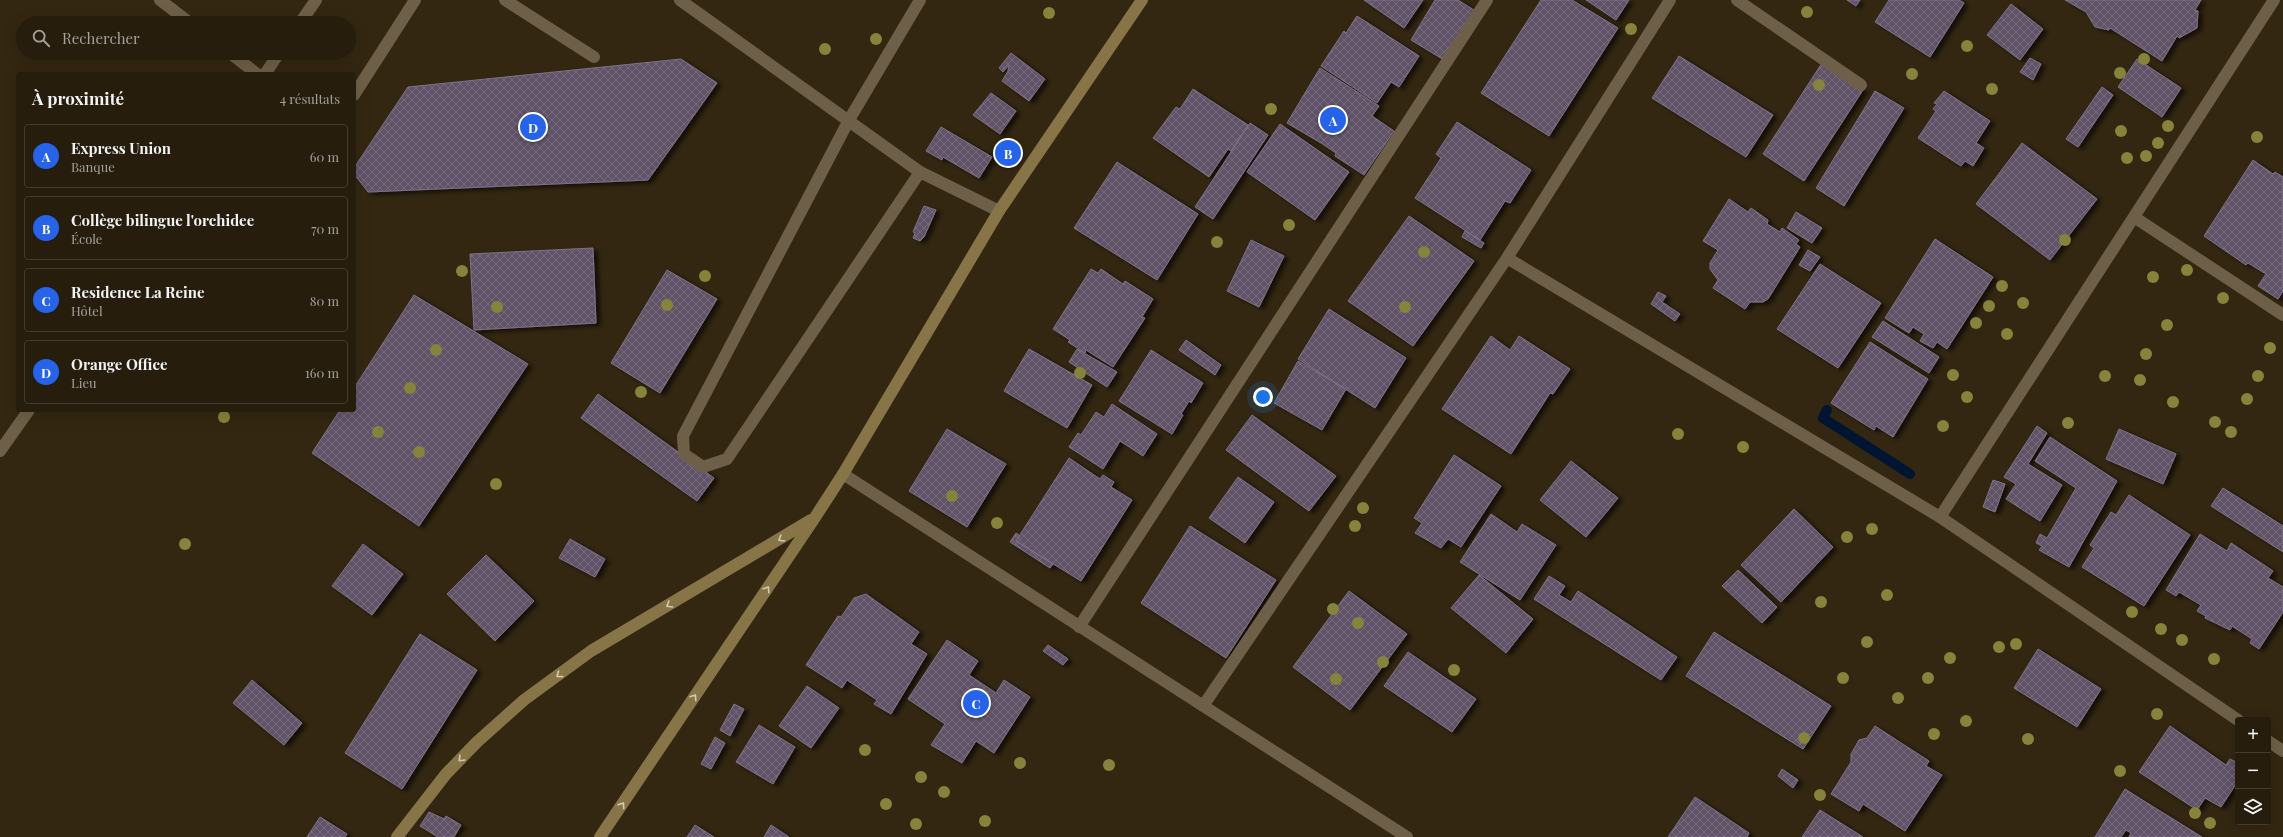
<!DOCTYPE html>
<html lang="fr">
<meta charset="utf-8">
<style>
body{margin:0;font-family:"Playfair Display",serif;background:#2e2616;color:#f1f3f6}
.controls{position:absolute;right:12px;bottom:12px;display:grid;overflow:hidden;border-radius:4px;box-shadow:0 4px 16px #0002}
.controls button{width:36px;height:36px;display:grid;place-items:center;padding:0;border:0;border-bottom:1px solid #423b2e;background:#261d0d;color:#f1f3f6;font:20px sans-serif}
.you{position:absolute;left:1263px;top:397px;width:14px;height:14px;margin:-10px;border:3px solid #fff;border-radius:50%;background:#1a73e8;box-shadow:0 0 0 6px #1a73e833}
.badge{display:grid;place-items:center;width:26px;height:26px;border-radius:50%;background:#2563eb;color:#fff;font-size:13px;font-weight:700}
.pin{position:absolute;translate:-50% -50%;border:2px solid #fff;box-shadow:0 1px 4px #0006}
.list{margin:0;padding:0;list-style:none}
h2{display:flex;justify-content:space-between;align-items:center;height:52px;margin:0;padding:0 16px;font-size:17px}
h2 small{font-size:13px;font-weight:400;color:#a4a29d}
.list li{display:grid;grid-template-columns:26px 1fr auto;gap:12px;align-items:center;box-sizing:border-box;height:64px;margin:0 8px 8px;padding:0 8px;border:1px solid #423b2e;border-radius:4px}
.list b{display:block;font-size:15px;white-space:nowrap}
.list p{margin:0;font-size:13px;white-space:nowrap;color:#a4a29d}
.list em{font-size:13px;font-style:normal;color:#a4a29d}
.icon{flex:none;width:22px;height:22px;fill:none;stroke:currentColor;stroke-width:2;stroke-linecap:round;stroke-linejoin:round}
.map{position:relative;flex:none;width:2283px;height:837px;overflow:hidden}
.search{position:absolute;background:#261d0d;box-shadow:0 4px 16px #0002;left:16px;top:16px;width:340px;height:44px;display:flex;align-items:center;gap:10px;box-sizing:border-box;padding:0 14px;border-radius:22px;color:#a4a29d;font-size:15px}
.panel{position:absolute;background:#261d0d;box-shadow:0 4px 16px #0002;left:16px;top:72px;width:340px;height:340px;border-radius:4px}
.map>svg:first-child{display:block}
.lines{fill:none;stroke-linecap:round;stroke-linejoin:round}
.stream{stroke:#001531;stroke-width:10}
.building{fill:url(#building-cross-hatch);stroke:#817088;filter:url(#shadow)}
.lane{stroke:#6e6048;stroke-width:12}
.street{stroke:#6e6048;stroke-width:12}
.secondary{stroke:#877547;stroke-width:12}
.tree{fill:#86833a}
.oneway{stroke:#d4c9b1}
</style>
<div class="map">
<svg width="2283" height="837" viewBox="0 0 2283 837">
<defs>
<pattern id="building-cross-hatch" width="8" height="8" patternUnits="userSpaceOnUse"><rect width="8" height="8" fill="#615268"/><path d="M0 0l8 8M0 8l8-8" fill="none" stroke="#786b7d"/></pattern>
<filter id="shadow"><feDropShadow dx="4.5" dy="2.5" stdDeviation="2" flood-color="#0009"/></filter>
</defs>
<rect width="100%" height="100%" fill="#332711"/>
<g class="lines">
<!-- stream -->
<path class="stream" d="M1827,410L1823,418L1910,474"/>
</g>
<!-- building -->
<path class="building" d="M1364,0H1423L1404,28Z
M1435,0H1458L1474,10L1444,60L1411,40Z
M1541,0H1572L1618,28L1549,136L1481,93Z
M1586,0H1629L1616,20Z
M1847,0H1860L1856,6Z
M1889,0H1959L1964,3L1930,57L1875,22Z
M2065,0H2201L2195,10L2198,11L2197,28L2179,38L2177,36L2162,61L2110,28L2109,30L2095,27L2086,12Z
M2011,4L2043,29L2020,60L1987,35Z
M1357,16L1419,56L1399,87L1391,82L1377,103L1321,66L1344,31L1346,33Z
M1011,53L1045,79L1029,101L1002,81L1008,71L1009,65L1003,72L999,68Z
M1679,56L1773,115L1746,157L1652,98Z
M2030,58L2041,64L2033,80L2020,72Z
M681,59L717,83L648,180L368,192L354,174V168L408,87Z
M2137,59L2181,88L2162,117L2118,87Z
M1822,63L1863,90L1804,181L1763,154Z
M1320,68L1379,106L1372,116L1394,131L1364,175L1335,156L1336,153L1321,143L1287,123Z
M2102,87L2113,95L2078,147L2066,139Z
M1193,89L1248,125L1231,151L1228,149L1209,177L1153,138L1176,107L1180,109Z
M1875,91L1904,108L1844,206L1816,188Z
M1944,91L1990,121L1976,143L1984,148L1973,166L1965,161L1961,166L1918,138L1936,111L1933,109L1937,104L1934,103Z
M991,93L1016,111L1000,134L973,115Z
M1457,122L1531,170L1510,203L1505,201L1480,240L1415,198L1441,158L1436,154Z
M1250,123L1268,135L1213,219L1195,207Z
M1280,124L1349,172L1315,220L1247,172Z
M941,127L992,157L979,178L943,157L942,160L926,151Z
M2022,143L2097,199L2050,260L1976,204Z
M2253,160L2273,174L2275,172L2283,177V291L2278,299L2258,286L2266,274L2248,263L2246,265L2204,236Z
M1117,162L1198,214L1157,280L1074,228Z
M1729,199L1748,212L1751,208L1768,220L1767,224L1780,232L1782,228L1799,240L1796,244L1800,247L1768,299L1763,302H1750L1745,309L1713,288L1718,280L1710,269V263L1718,250L1703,241Z
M924,206L936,210L924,237L920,241L913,238L915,233L913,232Z
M1796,212L1822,228L1812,243L1787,228Z
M1409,216L1474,261L1413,346L1348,301Z
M1465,231L1484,243L1481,248L1462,237Z
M1935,239L1993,277L1947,349L1937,342L1933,348L1920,341L1924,334L1913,327L1909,333L1885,318Z
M1251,240L1284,256L1259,307L1227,291Z
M593,248L596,323L474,330L470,254Z
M1808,250L1820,257L1810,271L1799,265Z
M1820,264L1881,303L1838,368L1777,329Z
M1091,269L1098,273L1101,269L1123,284L1125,281L1153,299L1142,317L1145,318L1113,367L1086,350L1085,353L1068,342L1070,340L1053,329Z
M667,270L717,299L660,393L611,363Z
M1658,292L1666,296L1662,302L1680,314L1675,321L1651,304Z
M414,295L528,364L419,526L312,453L340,410H354V388Z
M1329,309L1406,358L1375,408L1298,359Z
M1883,321L1939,357L1929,373L1872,337Z
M1491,336L1510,350L1519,336L1570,369L1553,394L1550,393L1511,454L1442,409Z
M1186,340L1221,365L1215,375L1179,350Z
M1870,342L1928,379L1893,437L1876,426L1874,430L1831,403Z
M1029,349L1092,385L1067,428L1004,391Z
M1077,349L1117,372L1107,387L1069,362Z
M1151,350L1203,383L1191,403L1189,401L1181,414L1183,415L1172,434L1119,401Z
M1298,361L1346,389L1322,430L1274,403Z
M598,394L714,478L697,501L581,418Z
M1112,404L1157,434L1143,456L1120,441L1103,469L1069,447L1078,433L1081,435L1096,412L1104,417Z
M1252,415L1336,476L1309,511L1226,450Z
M2037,426L2047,433L2028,464L2062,485L2040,521L2006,499L2016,484L2004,477Z
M947,429L1006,464L967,527L909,491Z
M2119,429L2176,454L2163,484L2106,459Z
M2050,437L2117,481L2069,567L2039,550L2042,546L2036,543L2040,534L2047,538L2076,488L2035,461Z
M1454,455L1501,486L1461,547L1448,539L1441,548L1415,533L1422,523L1414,518Z
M1069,458L1100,479L1103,475L1114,482L1111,487L1132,500L1081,581L1016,541Z
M1571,461L1618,498L1586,537L1540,500Z
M1238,477L1274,502L1245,543L1209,518Z
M1993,480L2005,484L1995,512L1983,507Z
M2223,488L2283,526V552L2211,506Z
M2129,495L2190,535L2144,606L2082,567L2094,548L2090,545L2111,512L2116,515Z
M1794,509L1833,547L1781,602L1741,565Z
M1491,514L1517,532L1522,524L1556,545L1520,600L1460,562Z
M1190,526L1276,580L1226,658L1141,603Z
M1016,533L1020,536L1016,541L1053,564L1050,568L1010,542Z
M2200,534L2227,551L2231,543L2273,571L2268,578L2283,587V612L2259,649L2250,643L2252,639L2232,626L2230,630L2205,618L2206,616L2197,611L2201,605L2179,592L2176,596L2166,590Z
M570,539L605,559L595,577L559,558Z
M363,544L403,574L372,615L332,586Z
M486,555L534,601L495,641L447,594Z
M1738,570L1777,607L1762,623L1722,586Z
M1479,575L1533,619L1506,653L1451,608Z
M1549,576L1565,586L1559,595L1571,602L1578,591L1677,657L1661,680L1534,599Z
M1349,591L1407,634L1350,710L1293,667Z
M866,594L919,632L911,644L927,654L891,714L874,704L877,700L847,680L842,688L806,665L838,616L841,617L854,598Z
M1714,632L1831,706L1803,749L1686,676Z
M420,634L477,670L402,789L345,753Z
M947,640L978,661L969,675L996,693L1004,680L1030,697L994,753L976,741L962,763L931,745L945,724L908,699Z
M1048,645L1068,659L1063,665L1043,651Z
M2038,649L2101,689L2077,727L2014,688Z
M1408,652L1476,699L1452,732L1384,686Z
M252,680L302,723L284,745L233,703Z
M807,686L839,708L811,748L779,726Z
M734,704L744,709L730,736L720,730Z
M759,725L795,747L773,784L736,762Z
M1875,726L1929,761L1926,766L1942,775L1905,831L1863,804L1859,811L1831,794L1851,762V754L1859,740L1867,738Z
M2170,726L2226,765L2230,759L2238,763V781L2221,807L2205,798L2197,810L2139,772Z
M715,737L725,743L711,769L701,764Z
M1782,769L1798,780L1793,788L1778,776Z
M2125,789L2152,806L2202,837H2129L2131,833L2126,830L2121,837H2095Z
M1695,797L1749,833L1747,837H1668Z
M1820,810L1863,837H1802Z
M429,812L444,819L446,816L461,825L454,837H438L420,826Z
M320,817L347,834L345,837H307Z
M695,825L714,837H687Z
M771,825L789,837H764Z"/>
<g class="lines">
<!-- lane -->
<path class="lane" d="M160,0L190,23
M505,0L594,57
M230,53L257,74
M354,95L415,0
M849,120L683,436L684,454L703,467L727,459L920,172"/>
<!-- street -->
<path class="street" d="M680,0L920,172L999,211
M1737,0L1861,85
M300,23L316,0
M265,74L279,53
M849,120L920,0
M2134,217L2283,315
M1507,258L1940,517L2238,720
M0,451L29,410
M843,474L1407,837
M1940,517L2274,0
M1079,627L1487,0
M1203,706L1507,258L1670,0
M2268,741L2283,751"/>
<!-- secondary -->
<path class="secondary" d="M397,837L446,774L477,742L524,700L591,651L811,520
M600,837L814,519L843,474L999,211L1142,0"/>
</g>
<!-- trees -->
<g class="tree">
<circle cx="1807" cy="12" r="6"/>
<circle cx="1049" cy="13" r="6"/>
<circle cx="1631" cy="29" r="6"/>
<circle cx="876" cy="39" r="6"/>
<circle cx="1967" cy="46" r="6"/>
<circle cx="825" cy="49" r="6"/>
<circle cx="2144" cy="59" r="6"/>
<circle cx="2120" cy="73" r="6"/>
<circle cx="1912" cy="74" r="6"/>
<circle cx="1819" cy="85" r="6"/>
<circle cx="1992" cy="89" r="6"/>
<circle cx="1271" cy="109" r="6"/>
<circle cx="2168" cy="126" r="6"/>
<circle cx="2121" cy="131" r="6"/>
<circle cx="2257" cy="137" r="6"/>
<circle cx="2158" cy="143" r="6"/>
<circle cx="2146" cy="156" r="6"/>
<circle cx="2127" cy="158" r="6"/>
<circle cx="1289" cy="225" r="6"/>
<circle cx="2065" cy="240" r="6"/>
<circle cx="1217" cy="242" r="6"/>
<circle cx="1424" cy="252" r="6"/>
<circle cx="2187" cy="270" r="6"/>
<circle cx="462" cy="271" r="6"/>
<circle cx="705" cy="276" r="6"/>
<circle cx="2153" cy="277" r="6"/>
<circle cx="2002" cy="286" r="6"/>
<circle cx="2223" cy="298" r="6"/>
<circle cx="2023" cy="303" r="6"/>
<circle cx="667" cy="305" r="6"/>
<circle cx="1989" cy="306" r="6"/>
<circle cx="497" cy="307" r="6"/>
<circle cx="1405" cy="307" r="6"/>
<circle cx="1976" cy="323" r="6"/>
<circle cx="2167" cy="325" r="6"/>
<circle cx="2007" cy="334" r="6"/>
<circle cx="2270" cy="348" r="6"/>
<circle cx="436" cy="350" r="6"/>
<circle cx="2146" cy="354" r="6"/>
<circle cx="1080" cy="373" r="6"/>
<circle cx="1953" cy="375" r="6"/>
<circle cx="2105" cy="376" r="6"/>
<circle cx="2258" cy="376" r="6"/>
<circle cx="2140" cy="380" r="6"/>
<circle cx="410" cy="388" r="6"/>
<circle cx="641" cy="392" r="6"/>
<circle cx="1967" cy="397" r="6"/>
<circle cx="2247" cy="399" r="6"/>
<circle cx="2173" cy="402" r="6"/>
<circle cx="224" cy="417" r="6"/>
<circle cx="2215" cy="422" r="6"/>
<circle cx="2068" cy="423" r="6"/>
<circle cx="1943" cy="426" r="6"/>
<circle cx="378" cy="432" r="6"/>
<circle cx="2231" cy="432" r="6"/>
<circle cx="1678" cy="434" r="6"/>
<circle cx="1743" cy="447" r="6"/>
<circle cx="419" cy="452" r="6"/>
<circle cx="496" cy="484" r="6"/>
<circle cx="952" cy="496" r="6"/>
<circle cx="1363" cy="508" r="6"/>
<circle cx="997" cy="523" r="6"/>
<circle cx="1355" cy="526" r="6"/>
<circle cx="1872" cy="529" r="6"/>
<circle cx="1847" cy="537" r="6"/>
<circle cx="185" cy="544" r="6"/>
<circle cx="1887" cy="595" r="6"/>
<circle cx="1821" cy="602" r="6"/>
<circle cx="1333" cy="609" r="6"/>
<circle cx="2132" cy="612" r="6"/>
<circle cx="1358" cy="623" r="6"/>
<circle cx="2161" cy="629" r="6"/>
<circle cx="2182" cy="640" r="6"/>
<circle cx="1867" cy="642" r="6"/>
<circle cx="2016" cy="644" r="6"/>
<circle cx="1999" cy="647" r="6"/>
<circle cx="1950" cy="658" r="6"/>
<circle cx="2214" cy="659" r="6"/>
<circle cx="1383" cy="662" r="6"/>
<circle cx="1454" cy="670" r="6"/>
<circle cx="1843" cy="678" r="6"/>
<circle cx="1928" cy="678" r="6"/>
<circle cx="1336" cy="679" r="6"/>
<circle cx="1898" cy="698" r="6"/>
<circle cx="2157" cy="714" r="6"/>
<circle cx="1966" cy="721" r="6"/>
<circle cx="1934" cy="734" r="6"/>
<circle cx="1804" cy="738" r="6"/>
<circle cx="2028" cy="739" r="6"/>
<circle cx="865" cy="750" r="6"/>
<circle cx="1020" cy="763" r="6"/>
<circle cx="1109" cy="765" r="6"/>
<circle cx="2120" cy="771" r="6"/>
<circle cx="921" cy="777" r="6"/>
<circle cx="944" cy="792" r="6"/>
<circle cx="1820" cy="795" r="6"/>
<circle cx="886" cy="804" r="6"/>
<circle cx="2195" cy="813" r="6"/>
<circle cx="985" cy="821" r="6"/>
<circle cx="2210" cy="823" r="6"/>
<circle cx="916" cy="824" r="6"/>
</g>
<!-- one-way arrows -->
<defs><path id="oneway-chevron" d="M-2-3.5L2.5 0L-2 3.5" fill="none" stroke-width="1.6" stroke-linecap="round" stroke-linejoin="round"/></defs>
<g class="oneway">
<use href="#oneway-chevron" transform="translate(781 539) rotate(149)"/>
<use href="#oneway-chevron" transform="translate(767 589) rotate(-56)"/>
<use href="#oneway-chevron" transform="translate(669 605) rotate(149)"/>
<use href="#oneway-chevron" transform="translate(559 675) rotate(144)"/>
<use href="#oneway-chevron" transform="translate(694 697) rotate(-56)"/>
<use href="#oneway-chevron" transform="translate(461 759) rotate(134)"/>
<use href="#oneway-chevron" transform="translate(622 805) rotate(-56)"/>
</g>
</svg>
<div class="controls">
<button>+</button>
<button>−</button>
<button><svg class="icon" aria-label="layers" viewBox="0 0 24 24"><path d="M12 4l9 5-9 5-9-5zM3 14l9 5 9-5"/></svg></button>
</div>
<div class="you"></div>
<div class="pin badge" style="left:1333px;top:120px">A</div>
<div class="pin badge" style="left:1008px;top:153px">B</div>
<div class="pin badge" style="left:976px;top:703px">C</div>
<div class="pin badge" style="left:533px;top:127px">D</div>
<div class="search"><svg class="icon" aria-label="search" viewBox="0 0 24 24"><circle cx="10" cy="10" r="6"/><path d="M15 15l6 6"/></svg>Rechercher</div>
<section class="panel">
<h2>À proximité<small>4 résultats</small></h2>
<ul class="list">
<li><span class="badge">A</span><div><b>Express Union</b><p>Banque</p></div><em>60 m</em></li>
<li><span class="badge">B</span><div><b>Collège bilingue l'orchidee</b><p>École</p></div><em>70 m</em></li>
<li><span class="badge">C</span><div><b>Residence La Reine</b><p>Hôtel</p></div><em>80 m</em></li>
<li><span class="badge">D</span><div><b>Orange Office</b><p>Lieu</p></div><em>160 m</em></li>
</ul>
</section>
</div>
